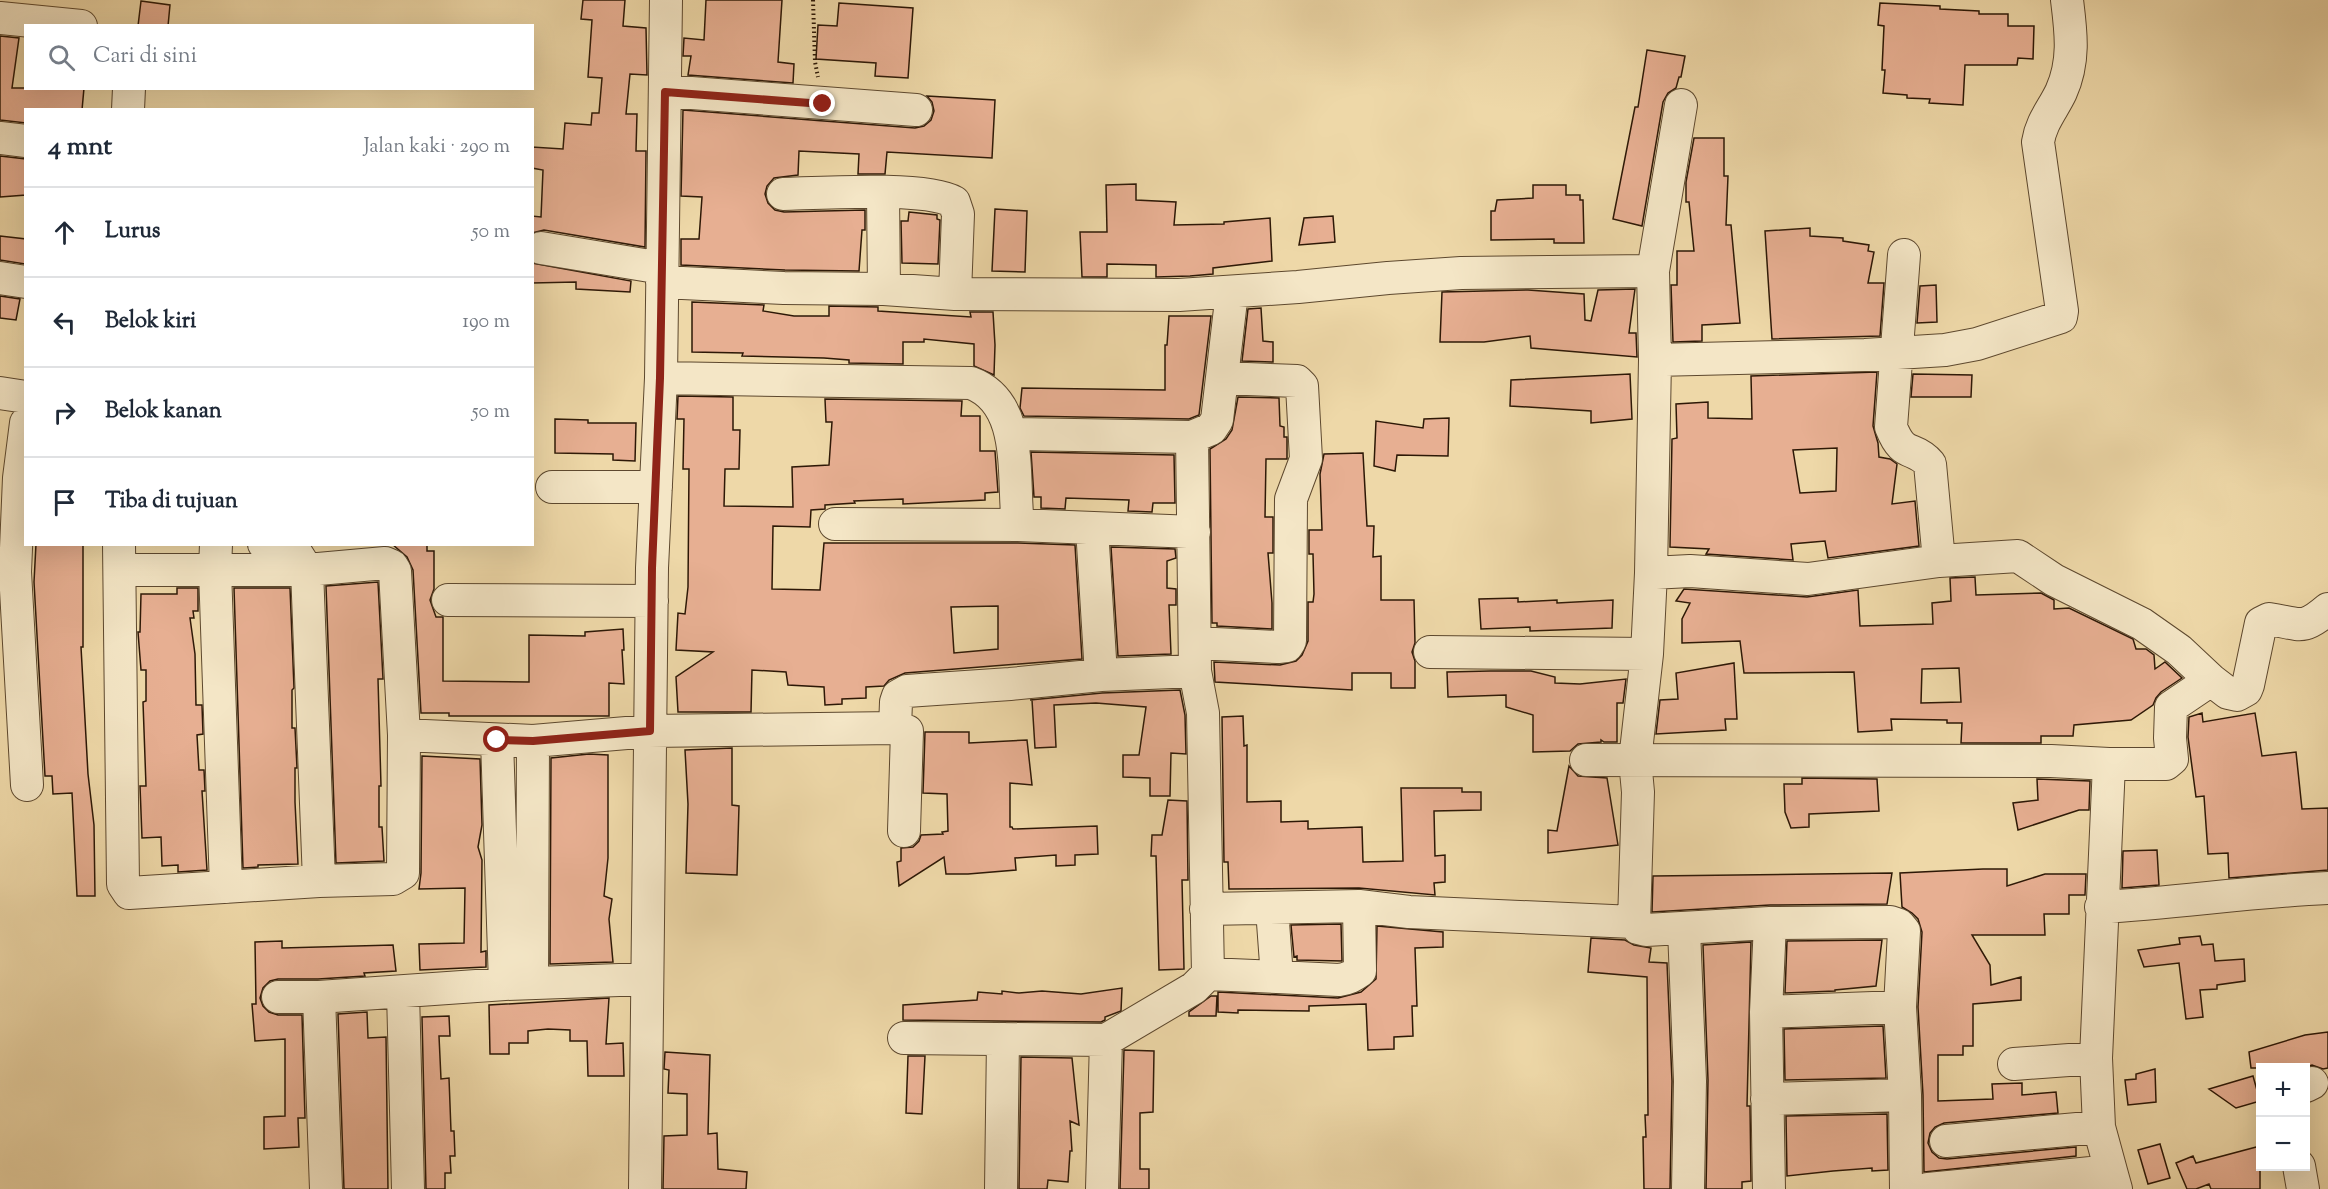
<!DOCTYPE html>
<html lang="id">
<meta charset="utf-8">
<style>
body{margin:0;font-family:"Sorts Mill Goudy",serif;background:#f6f6f7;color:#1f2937}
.controls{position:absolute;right:18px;bottom:18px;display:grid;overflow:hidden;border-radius:0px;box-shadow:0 6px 24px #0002}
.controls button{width:54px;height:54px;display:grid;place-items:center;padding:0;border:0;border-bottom:2px solid #e0e1e3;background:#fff;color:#1f2937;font:30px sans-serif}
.stop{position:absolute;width:18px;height:18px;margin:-14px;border:4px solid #8f2418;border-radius:50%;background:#fff}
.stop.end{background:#8f2418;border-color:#fff;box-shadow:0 2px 6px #0008}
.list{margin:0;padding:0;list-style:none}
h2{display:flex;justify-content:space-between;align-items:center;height:78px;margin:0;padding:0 24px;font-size:26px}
h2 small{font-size:20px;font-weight:400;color:#747a83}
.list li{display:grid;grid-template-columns:39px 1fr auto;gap:18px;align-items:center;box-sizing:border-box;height:90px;padding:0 24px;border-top:2px solid #e0e1e3}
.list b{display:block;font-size:22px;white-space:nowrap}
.list em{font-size:20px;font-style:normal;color:#747a83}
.icon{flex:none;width:33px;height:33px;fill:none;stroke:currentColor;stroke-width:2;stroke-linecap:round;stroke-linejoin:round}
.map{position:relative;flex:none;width:2328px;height:1189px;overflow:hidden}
.search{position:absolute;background:#fff;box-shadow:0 6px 24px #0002;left:24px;top:24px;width:510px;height:66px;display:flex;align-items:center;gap:15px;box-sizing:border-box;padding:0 21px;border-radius:0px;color:#747a83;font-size:22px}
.panel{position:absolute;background:#fff;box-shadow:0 6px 24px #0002;left:24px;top:108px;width:510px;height:438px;border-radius:0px}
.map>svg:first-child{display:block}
.building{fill:#e7af92;stroke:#2d1806;stroke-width:1.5;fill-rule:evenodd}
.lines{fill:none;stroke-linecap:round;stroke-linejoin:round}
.minor-casing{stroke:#5d482e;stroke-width:34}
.path{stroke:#2d1806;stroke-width:4;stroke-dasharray:1.5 3;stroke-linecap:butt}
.minor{stroke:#f4e6c6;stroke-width:32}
.route{stroke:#8f2418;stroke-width:8}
</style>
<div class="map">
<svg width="2328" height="1189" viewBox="0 0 2328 1189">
<rect width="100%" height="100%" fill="#eed8a8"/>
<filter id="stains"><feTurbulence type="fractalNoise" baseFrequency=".00333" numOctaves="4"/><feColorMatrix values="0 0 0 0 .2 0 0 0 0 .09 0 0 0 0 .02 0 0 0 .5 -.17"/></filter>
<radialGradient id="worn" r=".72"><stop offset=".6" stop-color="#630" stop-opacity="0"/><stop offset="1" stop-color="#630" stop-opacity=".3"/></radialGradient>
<!-- building -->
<path class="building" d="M583,0H625L623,26L646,28L647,75L630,74L626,114H637L636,151H646L645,247L544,230L532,233V216L541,217L543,170L532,168V147L563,149L565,123L591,125L592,113H599L602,78L588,77L592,20L581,19Z
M706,0H782L778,62L794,64L793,83L688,75L691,56H683L684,38L704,40Z
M141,1L170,5L168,26H138Z
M839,3L913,8L908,78L875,76L876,63L816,59L818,25L837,26Z
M1880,3L1940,6V9L1979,11V14H2008V26H2034L2033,59L2018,58L2017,65H1965L1963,105L1929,103L1930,99L1907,98V95L1883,93L1885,70H1882L1884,26L1878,25Z
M0,36L19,38L12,88H84L82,110H26V123L0,120Z
M1647,50L1685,56L1681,77H1679L1676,88L1668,93L1663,102L1642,226L1613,219L1635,107H1638Z
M927,96L995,100L992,158L887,152L885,174H858L859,154L799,151L798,175L774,178L767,186L765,194L768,203L775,210L784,212L865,210V230H862L859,271L785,270L681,265V239H699L702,197L681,196L683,110L915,128L924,126L931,120L934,111L932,102Z
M1694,138H1724V176H1728L1726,225H1731L1740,323L1702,325V341L1673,342L1671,285H1677V251H1694L1689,202H1686V182Z
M0,156L26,159V195L0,197Z
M1136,184V200L1176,202L1174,225L1224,224V222L1270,218L1272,261L1213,268V274L1190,276L1156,277V265L1107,264V277H1082L1080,232H1107L1106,185Z
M1533,185H1566V195H1580V200H1583L1584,243H1554V239L1491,240V211H1495L1497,200L1533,198Z
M995,209L1027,211L1025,272L992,271Z
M909,212L937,215V219L940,220L938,264L902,263L901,221H908Z
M1333,216L1335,242L1299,245L1304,218Z
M1810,228V236L1843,238V241L1869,245L1868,251L1874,252L1868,283H1884L1880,336L1772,339L1765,231Z
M0,236L26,239L25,264L0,260Z
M532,263L631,281L630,292L576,289V282L532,283Z
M1936,285L1937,322L1917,323L1920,286Z
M1635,289L1629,333H1636L1637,357L1531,348L1530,336L1484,342H1440L1442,292L1528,290L1584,294L1585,320L1591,321L1598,290Z
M0,296L20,299L16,320L0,318Z
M692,302L764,305L763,311L794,316H829V306L878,307V311L971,317L970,312H993L995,345L994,375L974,366V344L924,339V342H903V364L849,363V360L824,358L742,356L743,353L692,352Z
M1261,308L1263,341L1273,342V362L1242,361L1248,309Z
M1169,316H1211L1199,415L1189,419L1024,416L1020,408L1022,388L1165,390V345H1167Z
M1877,372L1873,426L1878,443L1879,457L1890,459L1897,464L1892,504L1915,501L1919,546L1828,558L1825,541L1791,544L1793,560L1706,554L1709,549L1670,547L1672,439L1677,438L1676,404L1708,402V418L1752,419L1751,376ZM1837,448L1836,491L1800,493L1793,450Z
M1630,374L1632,419L1591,423V411L1510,406L1511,380Z
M1913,374L1972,375L1971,397H1911Z
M678,396L733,397V430H740L739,469H725L724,506L793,507L792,467L829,465L832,422H826L825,399L962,401L961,416H980V451H995L998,492L985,493V500L903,504V499L854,501L855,503L825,505V509L811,510L810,527L773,526L772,589L820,590L824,543H1018L1075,545L1082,659L905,673L889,680L884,686L866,687V698L842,699V704L825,705L824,687L788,685L786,672L752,670L751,712H678L676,677L713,652L676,650L678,613L685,614L688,587L689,469H683L684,419H677ZM998,606V649L954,653L951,607Z
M1238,397L1279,398L1280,426L1284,427V437H1287V459H1266L1265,517H1273V553H1268L1272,603V629L1217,626V623H1212L1210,449L1226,439L1232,430Z
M1449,418L1448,456L1397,455L1395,471L1374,466L1376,421L1423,428L1424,419Z
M555,419L588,420V423H636L635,461L613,460V454L555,453Z
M1031,452L1174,455L1175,503H1153L1152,512L1128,511L1129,500L1066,498L1065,509L1041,508V497H1034Z
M1363,453L1367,526H1374L1373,557L1381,556V600H1414L1415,643L1412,652L1415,661V688H1391V673H1352V690L1215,682L1214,662L1280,665L1296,661L1302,655L1308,641V602H1313L1314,594L1313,554H1309V530H1322L1320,474L1324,454Z
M36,544H83V647H81L88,774L94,825L95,896H77L72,793L53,794L52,776H45L34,582Z
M392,544H427V551H434V589L430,600L436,617H443V681L529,682V635L585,636V632L623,629L624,650H622L624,684L609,683V716H449V713H421L413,570L407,557Z
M1111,547L1175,549L1176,558L1167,561V588L1176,589V605H1169L1171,654L1118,656Z
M1975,577L1976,595L2041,593L2054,600V609L2069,608L2133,639L2136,649H2146L2154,655L2155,669L2165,662L2182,678L2161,692L2156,698L2153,705L2131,720L2074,725L2073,736H2041V743H1961L1962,723H1947V720L1891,719L1892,730L1858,732L1854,672L1744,673L1740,641L1682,643V619L1690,603L1676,601L1684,589L1807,597L1858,590L1860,626L1933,624L1932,603L1951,601L1950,578ZM1959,668L1961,702L1921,703L1922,669Z
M378,582L383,679H378L381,786H379V827H382L384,861L336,863L326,586Z
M177,588H198V611H193L194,618H190L195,654L196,705H202L203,734L197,735L199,770H204L205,791H202L207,870L178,872V865L162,866L161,837L142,838L140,786H146L143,702L146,701V670H141L138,632H140L141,594H177Z
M234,588H290L294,688L292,690V728H295L297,768H295V802L298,864L258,865V867L243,868Z
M1518,598V602L1557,600V603L1613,600L1612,628L1530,631V627L1481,629L1479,599Z
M1734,663L1737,719H1725L1726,730L1656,734L1660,700L1678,699L1676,673Z
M1490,671H1531L1555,677V683L1580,684L1626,679L1623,703H1617V742H1604L1601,740V742L1578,744L1570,751L1533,752V715L1506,707V695L1448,697L1447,672Z
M1180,690L1185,715L1186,754L1171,753L1170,796H1150V778L1123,777V755H1139L1146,707L1096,703L1054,705L1056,747L1035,748L1032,700H1030L1102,693Z
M2202,713L2203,722L2255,713L2262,756L2296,752L2302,809L2328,808V870L2229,878L2228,853L2208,854L2204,796L2196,797L2188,737L2189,717Z
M1243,716L1244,746L1247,745V802L1281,801V822L1308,821V829L1362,827L1363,862L1403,861L1401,788H1462V792H1481V810L1434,811L1435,856L1445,855V882L1434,883L1435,895L1359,888L1229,889L1228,862H1224L1222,717Z
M925,732H969V743L1027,740L1032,785L1010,783V827H1012L1013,829L1097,826L1098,854L1075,855V865L1056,866V855L1015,858L1016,870L968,874H946L944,857L899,886L897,862L901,861V848L913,847L919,841L921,835L943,834L942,832L948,831L947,794L923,793Z
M732,748V805L739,806L737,875L686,873L688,804L685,750Z
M589,754L608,755V858L604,896L612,899L609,919L613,962L550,964L551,758Z
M422,756L480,759L482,825L478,847L482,860L481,952L486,951V967L420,970L419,944L464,943L465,888L419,889L421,873Z
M1569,766L1578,776L1607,778L1618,845L1548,853V830L1557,831Z
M1802,778L1877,779L1879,811L1809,814V827L1791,828L1785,812L1784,784H1802Z
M2037,779L2090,781L2089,810H2079L2018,830L2013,803L2038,800Z
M1168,800L1187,801L1188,880H1182L1184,969L1159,970L1156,856H1151L1152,835H1162Z
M2157,850L2159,885L2122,888L2123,851Z
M1983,869H2007V886L2045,874H2086L2085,895H2069V914H2044L2045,935H1972L1990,965L1991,985L2021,977V1000L1973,1004V1046H1963V1055H1938V1101L1993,1099L1992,1084L2022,1083V1095L2056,1092L2058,1113L1944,1123L1935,1127L1930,1133L1928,1143L1932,1152L1939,1158L1947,1159L2076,1147V1156L1924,1172L1923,1095L1918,1007L1922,932L1918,919L1912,913L1902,907L1900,873Z
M1892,873L1887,904L1770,905L1652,912L1653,876Z
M1341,924L1342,961L1297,960V956L1294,957L1291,925Z
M1377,926L1443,932V947L1415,948L1417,1006H1412L1413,1036L1394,1037V1049L1368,1050L1366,1004L1309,1006V1011L1238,1010V1013L1218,1012V992L1338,998L1361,992L1376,979Z
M2200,936L2202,945L2213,944L2215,961L2244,959L2245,981L2217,985V989L2200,990L2203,1017L2186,1019L2179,963L2144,967L2138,950L2180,944L2179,938Z
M1591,938L1625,940L1634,945L1651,948L1649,962L1667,963L1672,1081L1670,1189H1644L1643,1137H1646L1645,1115H1648L1647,977L1588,972Z
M1882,940L1876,986L1835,990V991L1785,993L1787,941Z
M282,941V948L393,945L396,971L364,973L365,976L318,979H278L270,981L263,988L260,998L263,1006L269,1012L278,1015H302L305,1118H298L299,1147L264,1149V1117L285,1116V1039L255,1041L252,1004H256L255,942Z
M1751,942L1747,1106H1750L1751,1181L1742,1182V1189H1706L1708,1080L1703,945Z
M1122,988L1121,1011L1105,1017V1020L1101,1022L903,1020V1005L977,1000L978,992L1002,994V991L1019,993L1042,991L1081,994Z
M1211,996H1217L1216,1016H1189V1012Z
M609,998L606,1044L623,1043L624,1076H588L587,1041H570V1030L548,1029L528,1031V1043H509V1054H490L489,1005Z
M367,1012L368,1038L386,1037L388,1189H344L338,1014Z
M449,1016L450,1036H439L441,1079L449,1078L451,1131H454L455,1156H450L451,1173H445V1189H426L422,1017Z
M1883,1026L1886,1078L1785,1080L1784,1029Z
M2328,1032V1068L2323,1069L2312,1065L2303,1068H2251L2249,1052L2305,1035Z
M1124,1050L1154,1051L1153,1112L1140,1113V1169H1149V1189H1120Z
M665,1052L710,1055L708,1134L717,1133L718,1169L747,1172L746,1189H663L664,1136L687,1135V1094L668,1093L669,1070L664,1069Z
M908,1056H925L922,1114L906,1113Z
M1021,1057L1072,1058L1079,1125L1070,1121L1072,1151H1070L1068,1182L1048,1180L1047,1189H1019Z
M2155,1069L2156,1102L2128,1105L2125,1080L2136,1079V1074Z
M2253,1076L2260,1101L2236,1108L2209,1089Z
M1887,1114L1888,1170L1872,1171V1168L1833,1171L1787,1176L1786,1116Z
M2160,1144L2170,1178L2148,1184L2138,1150Z
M2260,1146V1189H2211L2209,1184L2196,1189H2187L2176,1163L2193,1156L2196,1163Z"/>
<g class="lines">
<defs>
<path id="minor" d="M0,18L81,26
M665,91L916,110
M128,110L129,88
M0,138L26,141
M883,193L884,289
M783,194C820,193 926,186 954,202L958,214L955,294
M541,248L662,268
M1904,255L1891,427C1904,460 1913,444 1930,464L1939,561
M0,278L26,282
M662,282L784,288L884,289L955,294L1179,295L1298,287L1388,278L1461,273L1653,271
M1655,360L1865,355L1945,350L1977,344L2061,317L2062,311L2038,142C2041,122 2053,109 2061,92C2075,61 2071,32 2067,0
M661,378L971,383C1025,403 1012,479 1018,525
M0,393L26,397
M26,423L19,478L15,572L27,785
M1011,434L1192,437L1211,429L1217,420L1232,292
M552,487H656
M835,524L1018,525L1194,532
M1092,528L1101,675
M119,544L123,884L129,893L319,881L393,879L403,873L404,735L395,571L392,566L385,563L307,570H120
M216,544L215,570L226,887
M264,544L295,551L307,570L319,881
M1651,573L1690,571L1808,579L1939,561L2018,556L2054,580L2142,624L2179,650L2211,680L2228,693L2237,695L2246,690L2248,685L2261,623L2269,619C2301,624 2302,631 2328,609
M448,600L652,601
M1195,643L1278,647L1287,646L1290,641L1291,499L1306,459L1302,386L1297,381L1222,378
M1430,652L1647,654
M404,735L533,741L650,731L895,728
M497,740L505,984
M1586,760L2051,761L2109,764H2166L2172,759L2170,738L2171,707L2211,680
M2109,764L2096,1058L2099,1127L2111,1171
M904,831L907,731L895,728L896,702L898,696L907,691L921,690L1010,684L1101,675L1195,671
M2101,907C2177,903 2252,891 2328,888
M1206,909L1359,906L1409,912L1634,922L1638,928L1646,930L1770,923L1890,922L1899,925L1904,931L1900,1007L1905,1095L1906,1189
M1634,922L1638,792L1635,760L1647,654L1651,573L1655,360L1653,271L1681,105
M1684,929L1690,1081L1688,1189
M1208,974L1277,977L1272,909
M1277,977L1339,980C1348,979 1353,976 1360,971L1359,906
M532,983L533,741
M403,992L408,1189
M278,997H319L505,984L647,979
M319,997L326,1189
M1766,1012L1900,1007
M904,1038L1106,1040
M2014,1064L2096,1058
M2306,1086L2312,1083
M1767,1099L1905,1095
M1946,1141L2099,1127
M2299,1166L2303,1189
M645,1189L652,568L661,378L666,0
M1001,1189L1003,1039
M1102,1189L1106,1040L1194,988L1208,974L1203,713L1195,671L1192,437
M1769,1189L1766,1012L1770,923
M1928,1189L2111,1171L2116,1189"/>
</defs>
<!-- minor casing -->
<use href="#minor" class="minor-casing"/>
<!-- path -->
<path class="path" d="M813,0L815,62L818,77"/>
<!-- minor -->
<use href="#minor" class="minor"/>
</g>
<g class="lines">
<!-- route -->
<path class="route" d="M497,740L533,741L650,731L652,568L660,378L665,92L823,104"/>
</g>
<rect width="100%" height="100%" filter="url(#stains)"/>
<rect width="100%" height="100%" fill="url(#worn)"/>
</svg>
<div class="controls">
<button>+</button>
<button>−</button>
</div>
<div class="stop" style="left:497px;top:740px"></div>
<div class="stop end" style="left:823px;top:104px"></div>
<div class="search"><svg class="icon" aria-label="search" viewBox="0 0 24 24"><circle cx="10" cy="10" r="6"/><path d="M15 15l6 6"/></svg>Cari di sini</div>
<section class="panel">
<h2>4 mnt<small>Jalan kaki · 290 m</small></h2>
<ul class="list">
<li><svg class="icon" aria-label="ahead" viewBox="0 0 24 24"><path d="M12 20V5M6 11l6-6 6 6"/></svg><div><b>Lurus</b></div><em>50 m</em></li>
<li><svg class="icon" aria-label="left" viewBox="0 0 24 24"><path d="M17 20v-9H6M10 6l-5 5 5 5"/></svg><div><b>Belok kiri</b></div><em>190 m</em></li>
<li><svg class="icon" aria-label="right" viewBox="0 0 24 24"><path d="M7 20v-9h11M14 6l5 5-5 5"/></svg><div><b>Belok kanan</b></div><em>50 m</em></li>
<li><svg class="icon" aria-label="arrive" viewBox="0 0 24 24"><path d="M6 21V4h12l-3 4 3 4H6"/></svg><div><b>Tiba di tujuan</b></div></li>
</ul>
</section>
</div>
